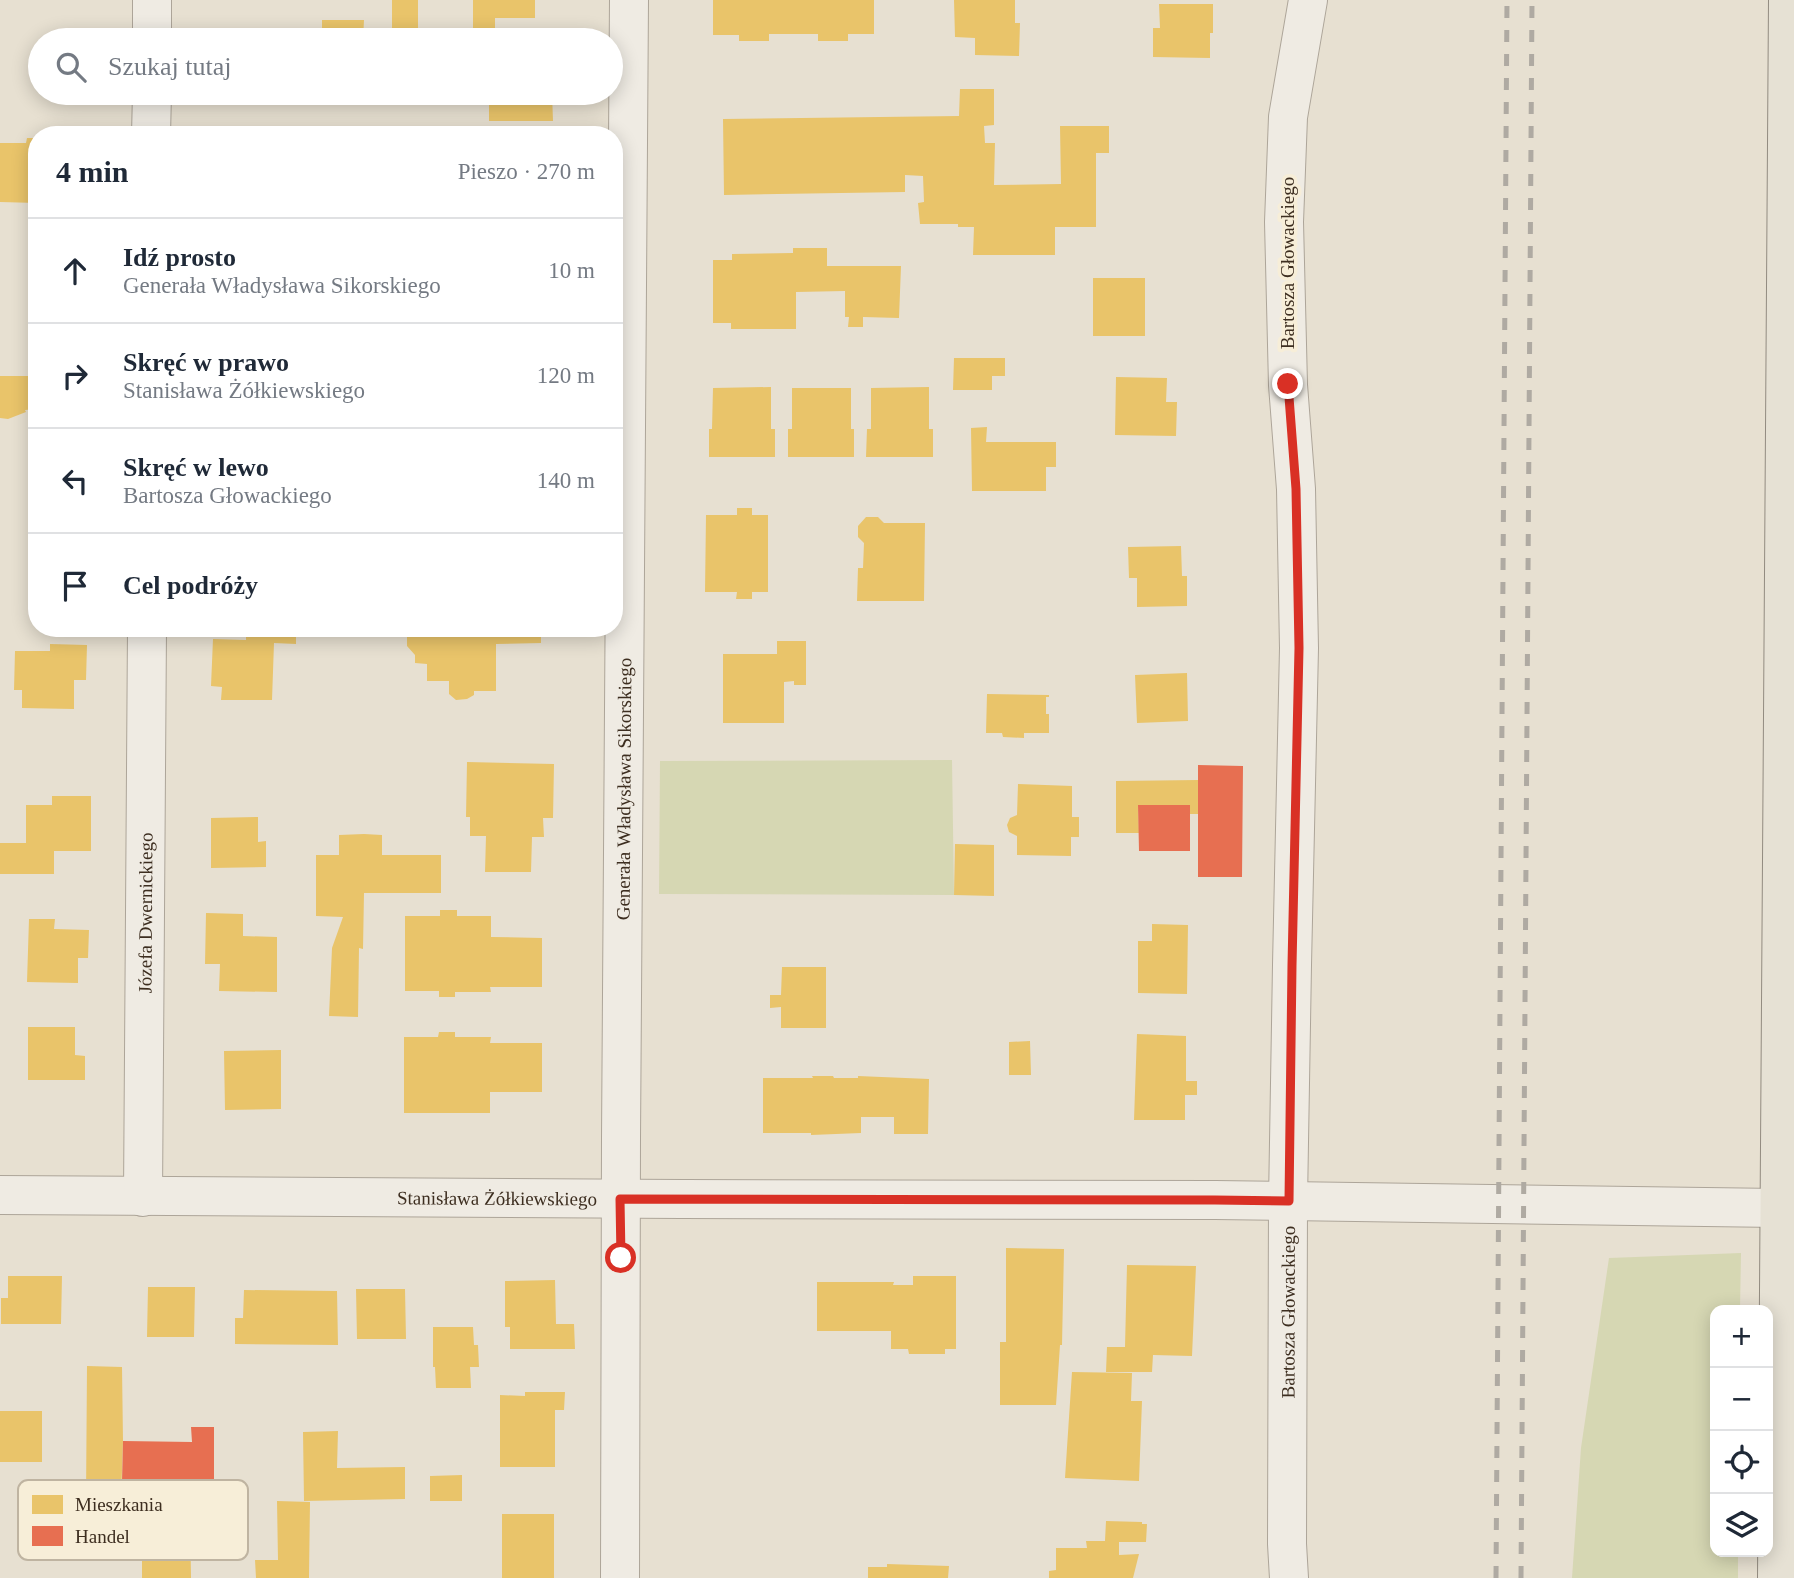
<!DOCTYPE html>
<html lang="pl">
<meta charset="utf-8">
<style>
body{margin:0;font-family:"Times New Roman",serif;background:#f2f2f3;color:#1f2937}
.controls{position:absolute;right:21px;bottom:21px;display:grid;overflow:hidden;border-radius:14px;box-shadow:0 4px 18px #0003}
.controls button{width:63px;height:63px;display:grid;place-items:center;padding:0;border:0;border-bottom:2px solid #e0e1e3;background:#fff;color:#1f2937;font:35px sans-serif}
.stop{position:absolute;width:21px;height:21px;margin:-16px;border:5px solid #d93025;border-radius:50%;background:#fff}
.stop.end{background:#d93025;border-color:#fff;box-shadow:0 2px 7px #0008}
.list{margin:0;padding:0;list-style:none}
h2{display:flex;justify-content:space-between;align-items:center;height:91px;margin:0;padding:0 28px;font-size:30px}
h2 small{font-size:23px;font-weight:400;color:#747a83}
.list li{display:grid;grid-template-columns:46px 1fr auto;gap:21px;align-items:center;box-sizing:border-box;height:105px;padding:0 28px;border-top:2px solid #e0e1e3}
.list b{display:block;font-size:26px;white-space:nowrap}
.list p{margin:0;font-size:23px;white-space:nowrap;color:#747a83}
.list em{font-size:23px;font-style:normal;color:#747a83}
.icon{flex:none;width:38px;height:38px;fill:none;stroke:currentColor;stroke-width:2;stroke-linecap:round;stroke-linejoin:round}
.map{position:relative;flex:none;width:1794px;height:1578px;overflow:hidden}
.search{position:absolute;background:#fff;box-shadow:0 4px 18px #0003;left:28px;top:28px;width:595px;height:77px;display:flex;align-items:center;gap:18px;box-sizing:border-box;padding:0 24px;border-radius:38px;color:#747a83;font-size:26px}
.panel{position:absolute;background:#fff;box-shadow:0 4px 18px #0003;left:28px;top:126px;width:595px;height:511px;border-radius:28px}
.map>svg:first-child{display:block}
.green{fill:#d6d7b3}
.homes{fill:#e9c46a}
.shops{fill:#e76f51}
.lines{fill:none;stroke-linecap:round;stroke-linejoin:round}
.minor-casing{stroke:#ada599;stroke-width:40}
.major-casing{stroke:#928b80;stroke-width:40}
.minor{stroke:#efebe3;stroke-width:38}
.major{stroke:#e6e1d4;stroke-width:38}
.rail{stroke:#afaaa2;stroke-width:5;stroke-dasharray:12 12;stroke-linecap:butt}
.route{stroke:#d93025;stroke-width:9}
.labels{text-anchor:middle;stroke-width:7;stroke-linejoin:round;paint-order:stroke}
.street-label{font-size:19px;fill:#3d2e20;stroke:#f7eed8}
.key{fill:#f7eed8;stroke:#bfb4a1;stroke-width:2}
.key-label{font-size:19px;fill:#3d2e20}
</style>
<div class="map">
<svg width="1794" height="1578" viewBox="0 0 1794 1578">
<rect width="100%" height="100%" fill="#e7e0d1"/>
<!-- green -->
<path class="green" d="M952,760L954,895L659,894L660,761Z
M1741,1253L1740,1310H1715V1552H1738V1578H1572L1581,1448L1609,1258Z"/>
<!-- homes -->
<path class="homes" d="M392,0H418V40H392Z
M473,0H535V18H495V28L473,29Z
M713,0H874V34H848V41H818V34H769V41H739V35H713Z
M954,0H1015V23H1020L1019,56L975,55V38L955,37Z
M1159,4H1213V33H1210V58L1153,57V28H1160Z
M322,20H364L363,40H322Z
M960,89H994V125L984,126L985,143H995L994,185L1061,184L1060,126H1109V153H1096V227H1055V255H973L974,227H958V224H920L918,203L924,202L923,176L905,175V192L724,195L723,119L959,116Z
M489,93H552L553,121H489Z
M27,138H37V203L0,202V143H26Z
M793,248H827V266H901L899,318L863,317V327H848L849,317H845V291L796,292V329H731V323H713V260H732V254L793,253Z
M1093,278H1145V336H1093Z
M954,358H1005V376H992V390H953Z
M0,376H37V409L25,410L26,412L8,419L0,418Z
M1116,377L1167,378L1166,402H1177L1176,436L1115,435Z
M771,387V429H775V457H709V429H712L713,388Z
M929,387V429H933V457H866L867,429H871V388Z
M792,388H851V429H854V457H788V429H792Z
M987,427L986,442H1056V467H1046V491H972L971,428Z
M737,508H752V515H768V592H752V599H736L737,592H705L706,515H737Z
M866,517H878L884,523H925L924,601H857L858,568H863L864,543L858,537V526Z
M1181,546L1182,576H1187V606L1137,607V578H1129L1128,547Z
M246,628H296V644L274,643L272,700H221L222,687L211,686L213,639L246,640Z
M413,628H541V643L496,644V691H474V695L467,699L456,700L449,694V681H427V664L415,663V655L407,646V635Z
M777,641H806V685H794V681L784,682V723H723V654H777Z
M50,644L87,645L86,680H74V709L22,708V690H14L15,651H50Z
M1187,673L1188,721L1137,723L1135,675Z
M987,694L1049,695V697H1046V714H1049V733H1024V738L1003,737L1002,733H986Z
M467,762L554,764L553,818H543L544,837H532L531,872H485L486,836H470V817H466Z
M1198,780V814H1190V805H1138L1139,833H1116V781Z
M1018,784L1072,786V817H1079V837H1071V856L1017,855V836L1009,832L1007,825L1010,818L1017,815Z
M52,796H91V851H54V874H0V843H26V805H52Z
M258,817V842L266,841V867L211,868V818Z
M364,834L382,835V855H441V893H364L363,949L359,948L358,1017L329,1016L332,948L343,917L316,916V855H339V835Z
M955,844L994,845V896L954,895Z
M440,910H457V916H491V937L542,938V987H490L491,992H455V997H439V991H405V916H440Z
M206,913L243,914V936L277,937V992L219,991L220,964H205Z
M29,919H55L54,929L89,930L88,958H78V983L27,982Z
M1152,924L1188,925L1187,994L1138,993V941H1152Z
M782,967H826V1028H781V1007L770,1008V995H781Z
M28,1027H75V1055L85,1056V1080H28Z
M439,1032H455V1037H491L490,1043H542V1092H490V1113H404V1037H438Z
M1137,1034L1186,1036V1081H1197V1095H1185V1120H1134Z
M1030,1041L1031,1075H1009V1042Z
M281,1050V1109L225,1110L224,1051Z
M812,1076H833L834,1078H858V1076L929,1079L928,1134H894V1117H861V1133L811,1135V1133H763V1078H813Z
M1006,1248L1064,1249L1062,1345H1060L1056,1405H1000V1342H1006Z
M1127,1265L1196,1266L1192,1356L1153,1355L1152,1372H1106L1107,1347H1125Z
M8,1276H62L61,1324H1V1298H8Z
M913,1276H956V1349H945V1354H909L908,1349H891V1331H817V1282H894L893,1285H913Z
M555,1280L556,1324H574L575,1349H510V1327H505V1281Z
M148,1287H195L194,1337H147Z
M356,1289H405L406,1339H357Z
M244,1290L337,1291L338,1345L235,1344V1318H243Z
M433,1327H473L474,1345H478L479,1367H470L471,1388H436L435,1367H433Z
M87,1366L122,1367L123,1441L121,1499H86Z
M1072,1372L1132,1373L1131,1401H1142L1139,1481L1065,1478Z
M525,1392H565L564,1410H555V1467H500V1395L525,1396Z
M0,1411H42V1462H0Z
M338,1431L337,1468L405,1467V1499L304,1501L303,1432Z
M462,1475V1501H430V1476Z
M277,1501L310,1502L309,1578H256L255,1560H278Z
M190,1514L191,1578H142V1547H127L126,1515Z
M502,1514H554V1578H502Z
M1106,1521L1142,1522V1524H1147L1146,1542H1119V1555L1139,1554L1133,1578H1049V1571L1056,1570V1548H1087L1086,1541H1105Z
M887,1564L949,1566L948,1578H868V1567H887Z"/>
<!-- shops -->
<path class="shops" d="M1198,765L1243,766L1242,877H1198Z
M1138,805H1190V851H1139Z
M191,1427H214V1499H191V1481H122L123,1441L192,1442Z"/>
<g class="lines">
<defs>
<g id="minor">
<path d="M152,40V0"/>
<path d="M151,135L152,93"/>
<path id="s1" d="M0,1195L682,1199L1215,1200L1778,1208"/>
<path id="s2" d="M143,1197L147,628"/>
<path id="s3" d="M620,1578L621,1138L629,0"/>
<path id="s4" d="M1289,1578L1287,1544L1288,1201L1292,965L1299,648L1296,489L1288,385L1284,222L1288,117L1308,0"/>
</g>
<path id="major" d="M1777,1578L1788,0"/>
</defs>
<!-- minor casing -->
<use href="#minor" class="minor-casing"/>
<!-- major casing -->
<use href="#major" class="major-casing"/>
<!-- minor -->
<use href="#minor" class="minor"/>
<!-- major -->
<use href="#major" class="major"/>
<!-- rail -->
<path class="rail" d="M1496,1578L1507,0
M1521,1578L1532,0"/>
</g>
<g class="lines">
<!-- route -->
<path class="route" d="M621,1258L620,1199L1215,1200L1289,1201L1292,965L1299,648L1296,489L1288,384"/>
</g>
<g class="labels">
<!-- street labels -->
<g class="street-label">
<text transform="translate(1287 263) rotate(-90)" y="7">Bartosza Głowackiego</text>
<text dy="7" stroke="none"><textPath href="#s3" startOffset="789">Generała Władysława Sikorskiego</textPath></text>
<text dy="7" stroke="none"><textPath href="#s2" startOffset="284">Józefa Dwernickiego</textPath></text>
<text dy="7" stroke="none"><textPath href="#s1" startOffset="497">Stanisława Żółkiewskiego</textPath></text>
<text dy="7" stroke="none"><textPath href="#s4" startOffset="266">Bartosza Głowackiego</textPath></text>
</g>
</g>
<!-- legend -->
<rect x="18" y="1480" width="230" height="80" rx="10" class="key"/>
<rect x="32" y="1495" width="31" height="19" fill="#e9c46a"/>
<rect x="32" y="1526" width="31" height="20" fill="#e76f51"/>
<g class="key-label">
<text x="75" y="1511">Mieszkania</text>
<text x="75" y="1543">Handel</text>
</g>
</svg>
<div class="controls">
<button>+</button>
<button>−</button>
<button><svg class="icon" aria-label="locate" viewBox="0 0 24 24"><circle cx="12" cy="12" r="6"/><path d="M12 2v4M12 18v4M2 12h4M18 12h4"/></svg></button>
<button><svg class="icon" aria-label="layers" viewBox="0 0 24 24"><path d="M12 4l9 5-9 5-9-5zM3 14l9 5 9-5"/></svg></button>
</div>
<div class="stop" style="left:621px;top:1258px"></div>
<div class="stop end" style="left:1288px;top:384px"></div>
<div class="search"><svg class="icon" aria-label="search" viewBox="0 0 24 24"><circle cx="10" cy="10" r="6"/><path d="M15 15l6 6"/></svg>Szukaj tutaj</div>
<section class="panel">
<h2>4 min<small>Pieszo · 270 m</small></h2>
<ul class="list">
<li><svg class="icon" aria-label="ahead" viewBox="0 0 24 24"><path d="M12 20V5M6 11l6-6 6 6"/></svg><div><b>Idź prosto</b><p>Generała Władysława Sikorskiego</p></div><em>10 m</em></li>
<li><svg class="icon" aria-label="right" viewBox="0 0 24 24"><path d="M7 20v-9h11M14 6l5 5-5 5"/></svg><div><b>Skręć w prawo</b><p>Stanisława Żółkiewskiego</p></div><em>120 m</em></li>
<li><svg class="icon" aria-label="left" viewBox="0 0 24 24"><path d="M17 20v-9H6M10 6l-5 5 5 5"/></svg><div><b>Skręć w lewo</b><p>Bartosza Głowackiego</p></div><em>140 m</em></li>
<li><svg class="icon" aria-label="arrive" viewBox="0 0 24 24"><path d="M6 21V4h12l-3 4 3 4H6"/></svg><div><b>Cel podróży</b></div></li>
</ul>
</section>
</div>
